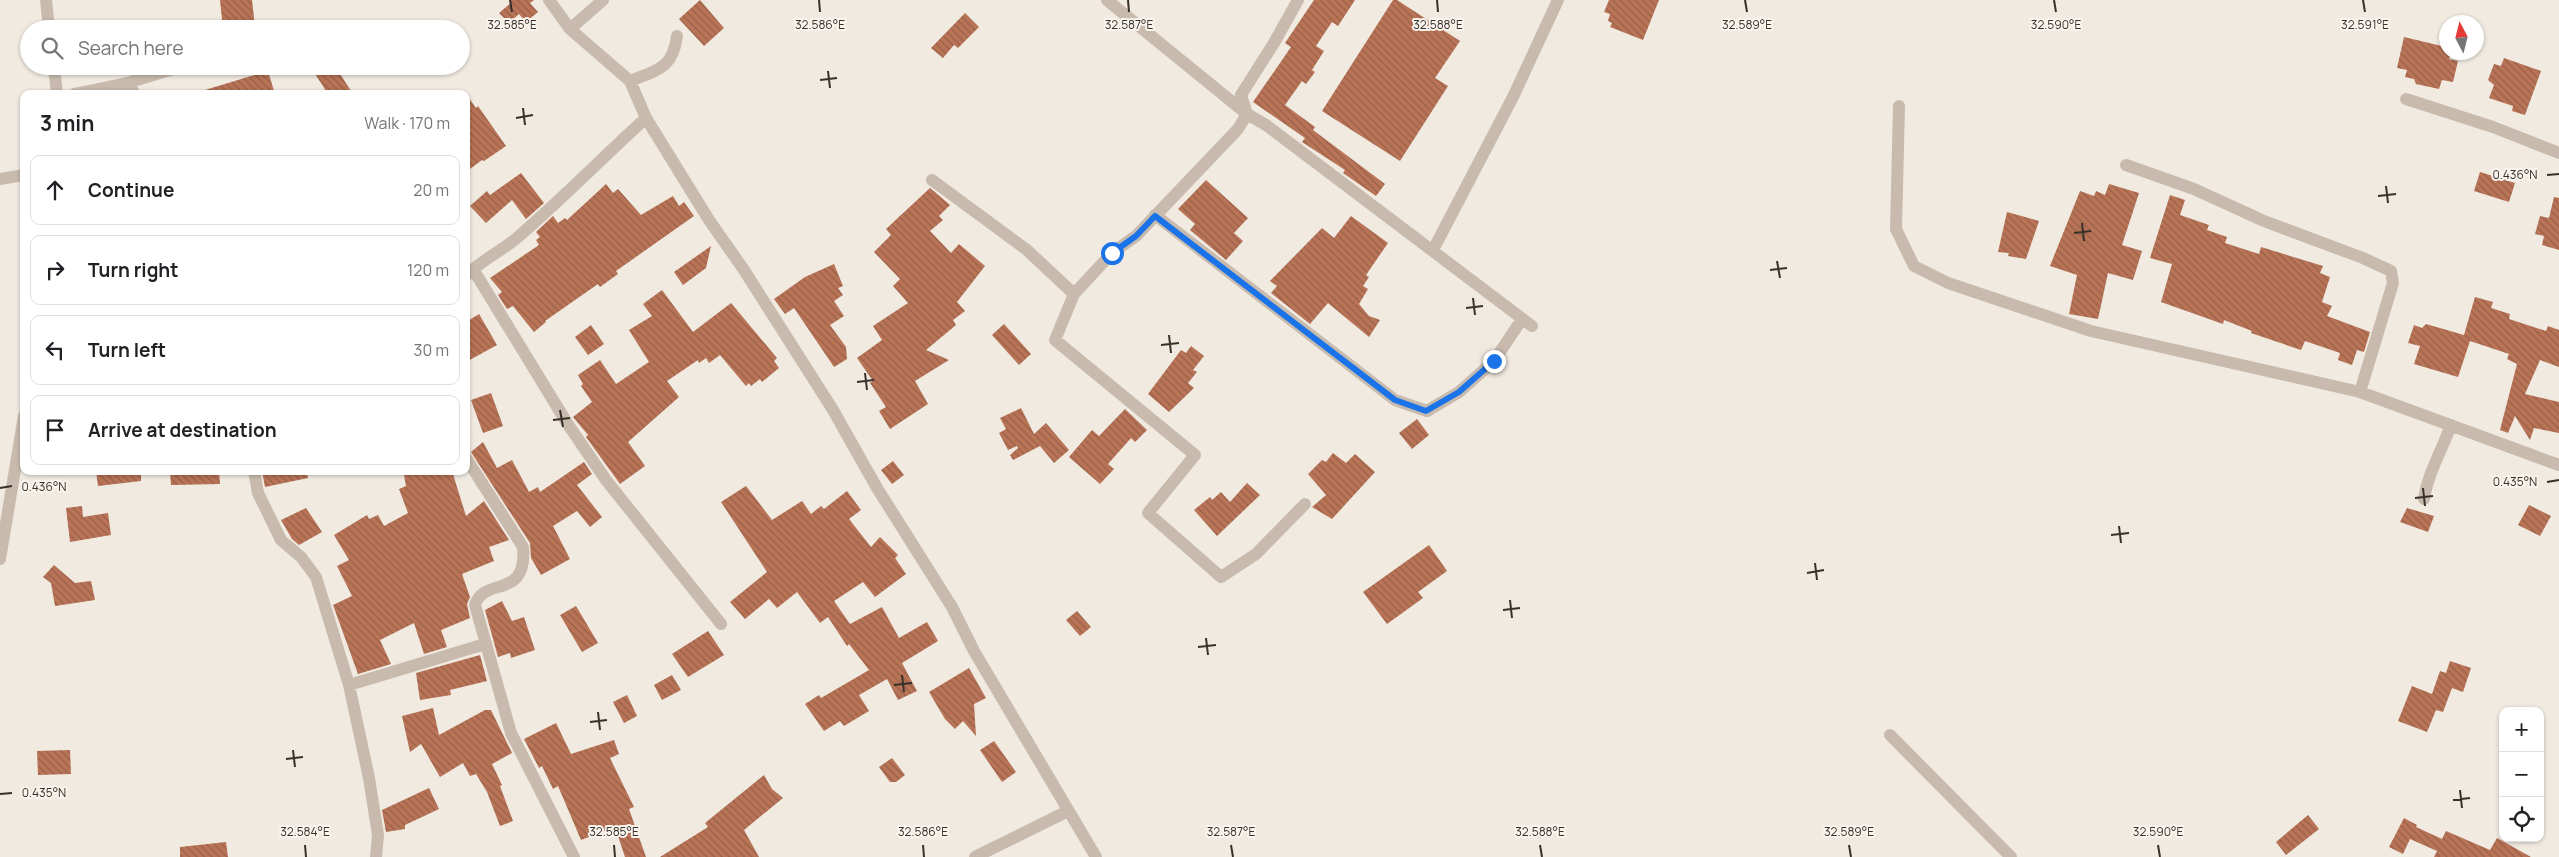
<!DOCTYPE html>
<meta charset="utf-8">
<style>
body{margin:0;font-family:Manrope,sans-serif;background:#f6f6f6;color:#202124}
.controls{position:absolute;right:15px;bottom:15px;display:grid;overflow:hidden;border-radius:10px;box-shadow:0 1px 4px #0004}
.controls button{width:45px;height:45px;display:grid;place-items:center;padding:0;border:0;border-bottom:1px solid #e0e0e0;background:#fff;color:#202124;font:25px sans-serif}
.compass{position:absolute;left:2439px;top:15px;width:45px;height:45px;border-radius:50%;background:#fff;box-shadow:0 1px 4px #0004;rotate:353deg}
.stop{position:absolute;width:15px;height:15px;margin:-11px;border:4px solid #1a73e8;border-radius:50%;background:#fff}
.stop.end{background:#1a73e8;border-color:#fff;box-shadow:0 1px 5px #0008}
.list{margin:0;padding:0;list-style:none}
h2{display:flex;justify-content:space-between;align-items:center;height:65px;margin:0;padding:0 20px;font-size:21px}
h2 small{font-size:16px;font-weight:400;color:#757577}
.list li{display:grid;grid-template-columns:32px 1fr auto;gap:15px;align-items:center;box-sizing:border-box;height:70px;margin:0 10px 10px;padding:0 10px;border:1px solid #e0e0e0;border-radius:10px}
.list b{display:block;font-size:19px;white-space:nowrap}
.list em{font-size:16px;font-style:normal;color:#757577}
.icon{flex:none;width:28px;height:28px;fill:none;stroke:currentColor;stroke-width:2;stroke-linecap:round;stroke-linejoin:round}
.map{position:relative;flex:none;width:2559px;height:857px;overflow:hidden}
.search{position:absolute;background:#fff;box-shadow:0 1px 4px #0004;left:20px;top:20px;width:450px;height:55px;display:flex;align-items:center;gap:12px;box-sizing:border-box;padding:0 18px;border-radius:28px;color:#757577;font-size:19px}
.panel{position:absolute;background:#fff;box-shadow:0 1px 4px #0004;left:20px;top:90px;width:450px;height:385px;border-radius:10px}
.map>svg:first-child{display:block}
.building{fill:url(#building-back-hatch)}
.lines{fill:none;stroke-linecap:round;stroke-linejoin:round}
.minor{stroke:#c8bbae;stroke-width:12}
.route{stroke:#1a73e8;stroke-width:6}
.ticks{fill:none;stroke:#37302b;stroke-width:2}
.ticks-label{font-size:12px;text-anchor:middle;fill:#37302b;stroke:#f9f4ed;stroke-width:4;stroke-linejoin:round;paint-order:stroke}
</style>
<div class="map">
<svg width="2559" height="857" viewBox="0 0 2559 857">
<defs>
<pattern id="building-back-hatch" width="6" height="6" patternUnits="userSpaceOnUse" patternTransform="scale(1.25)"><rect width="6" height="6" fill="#b97457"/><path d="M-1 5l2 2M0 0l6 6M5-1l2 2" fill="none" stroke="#976048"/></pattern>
</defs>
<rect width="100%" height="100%" fill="#f1eae1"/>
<!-- building -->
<path class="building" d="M220,0H252L255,27L223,29Z
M509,0H534L530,3L538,12L526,22L519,14L509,23L499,13L511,3Z
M700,0L724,28L704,46L679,19Z
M1314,0H1355L1338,26L1332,22L1316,46L1324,51L1312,70L1315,72L1306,84L1302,81L1285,105L1315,127L1313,130L1385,184L1376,196L1343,173L1345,170L1302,142L1305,138L1253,102L1291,47L1285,43Z
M1393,0H1397L1460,41L1435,78L1448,86L1400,161L1322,111Z
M1609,0H1659L1643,40L1610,27L1612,23L1608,21L1610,14L1604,12Z
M965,13L979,27L958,48L954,45L943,58L931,48Z
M2404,37L2446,47V52H2451L2449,59L2458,61L2453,82L2442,80L2439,89L2416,84L2414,79L2405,77L2407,70L2397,68Z
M2504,58L2541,71L2525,115L2512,111L2513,106L2489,98L2494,85L2488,80L2494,64L2501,66Z
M310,66H335L353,94H328Z
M268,71L275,94H205V90Z
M466,94L476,108L478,106L506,146L484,161L482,160L466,172Z
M2480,172L2515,183L2509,202L2474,191Z
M521,173L544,203L526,219L512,200L486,223L470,206L487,191L490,195Z
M1206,180L1248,218L1234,233L1243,241L1226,260L1190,230L1195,224L1178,209Z
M606,184L613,193L618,189L641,215L673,196L679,206L684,202L694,216L616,271L618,274L600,287L598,284L545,321L546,322L534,332L513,306L507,309L498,295L502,292L490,278L539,245L536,240L540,237L536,232L553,216L558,223L565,218L567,220Z
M2109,184L2139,193L2122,245L2142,251L2133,280L2108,273L2098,319L2069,314L2077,275L2050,266L2080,191L2094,196L2096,191L2105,195Z
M930,188L950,205L939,216L943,220L930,231L951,253L959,244L985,266L957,302L965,311L953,320L956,325L926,350L949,360L915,381L928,404L890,429L879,411L886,407L870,383L873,381L857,358L882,340L873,326L908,303L893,286L900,279L874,252L891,235L886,229Z
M2170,195L2185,200L2180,215L2209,225L2207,230L2227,237L2225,243L2259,254L2261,247L2323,266L2320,273L2330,277L2322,302L2332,306L2327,316L2370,332L2364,352L2357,350L2352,365L2338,360L2340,353L2305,341L2301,350L2251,333L2252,331L2224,320L2223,324L2161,302L2172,264L2150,258Z
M2554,197L2559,198V250L2542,245L2544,236L2535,234L2540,216L2549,218Z
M2007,212L2039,221L2026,259L2008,256L2009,253L1998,252Z
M1351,216L1388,243L1366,275L1369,277L1363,286L1368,289L1359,304L1369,316L1380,320L1369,337L1328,303L1310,324L1271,293L1277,286L1270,281L1322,228L1334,238Z
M711,246L706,268L683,285L674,272Z
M834,264L843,286L838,288L843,295L834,301L844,316L830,325L846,347L847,359L834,367L794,308L785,314L774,299L805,277Z
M662,290L693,332L731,303L777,358L774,361L779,368L762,382L760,379L751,386L749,383L746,386L720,355L709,363L706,358L699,363L698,360L667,381L679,397L628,442L645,466L620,484L586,437L588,435L573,417L592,402L581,386L583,384L578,375L600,360L616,384L649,362L629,330L652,316L643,304Z
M2475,297L2493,302L2491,308L2510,314L2509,319L2546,331L2548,326L2559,330V367L2540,360L2525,394L2559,402V433L2534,428L2530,440L2515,416L2508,433L2500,430L2517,364L2507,359L2509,354L2470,341L2458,377L2414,364L2420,346L2408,343L2414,325L2422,328L2426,324L2464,335Z
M479,314L497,345L466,362V322Z
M1004,324L1031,354L1019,365L992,335Z
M591,325L604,344L588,355L575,337Z
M1191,346L1204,356L1193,370L1197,372L1188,383L1194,388L1169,412L1148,394L1181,350L1186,353Z
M491,393L503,426L483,433L471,400Z
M1021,408L1034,434L1046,423L1069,450L1054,463L1040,446L1013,460L1010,455L1018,448L1017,446L1008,450L999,433L1006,429L1000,418Z
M1125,409L1147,430L1135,442L1131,438L1108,464L1114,469L1100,484L1069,457L1092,430L1099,436Z
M1417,419L1429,435L1412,449L1399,433Z
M483,442L497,468L512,460L529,492L538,487L540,492L584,462L592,474L577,485L602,517L590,527L577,511L553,526L570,559L541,575L531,558L530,543L471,452Z
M1333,453L1346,463L1355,454L1375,472L1332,519L1312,507L1326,495L1308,474L1322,460L1326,462Z
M893,461L904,475L892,484L881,470Z
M96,471H141V481L98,486Z
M170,471H219L220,484L171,485Z
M262,471H307L308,478L265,487Z
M415,471H452L466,516L484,501L509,540L489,547L494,561L462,574L470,597L467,604L470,618L441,630L447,647L424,654L414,623L380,640L391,664L358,674L333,605L352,596L337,566L349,560L334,535L367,515L369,519L378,515L384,526L408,513L399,489L406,486L404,475L415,473Z
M1247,483L1260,495L1217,536L1194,510L1210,497L1212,500L1221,492L1230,502Z
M746,486L772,520L802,501L811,514L821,506L824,509L847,491L861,510L849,519L871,547L880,537L898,555L895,558L906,574L875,597L863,582L834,601L850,624L882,607L899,638L927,622L938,641L902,663L917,691L898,700L887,679L859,695L869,711L844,726L840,721L824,731L805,704L819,695L821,698L869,670L849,644L847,646L828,617L820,623L797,592L777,608L769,599L745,619L730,602L767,572L721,502Z
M2529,505L2551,516L2540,536L2518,525Z
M82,506L83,517L108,513L111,535L70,542L66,508Z
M306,508L322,532L299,545L292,539L281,520Z
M2407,508L2434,516L2428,532L2400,522Z
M1429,545L1447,571L1418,592L1423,598L1387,624L1363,592Z
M54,565L75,583L91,581L95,600L55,606L51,583L43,577Z
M502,601L512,621L524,617L535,650L511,658L510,653L498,657L485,610Z
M576,606L598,643L582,652L560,615Z
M1077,611L1091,627L1080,636L1066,620Z
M708,631L724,655L688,677L672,654Z
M480,655L487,681L450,690L451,695L420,700L416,673Z
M2450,661L2471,668L2463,692L2452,688L2443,712L2436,710L2427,732L2398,721L2412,686L2432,694L2440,671L2446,673Z
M969,668L986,698L974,704L976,736L963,721L955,729L945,719L929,692Z
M672,675L681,690L662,700L654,685Z
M627,695L637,716L624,723L613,702Z
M433,708L439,735L485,710H491L512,753L492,764L502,785L500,786L513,821L500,826L487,792L476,774L470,776L463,763L440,777L421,744L410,752L402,716Z
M556,723L571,754L614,740L619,754L610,758L634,807L629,809L646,857H625L615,827L581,840L558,786L553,789L542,766L539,768L524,739Z
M994,741L1016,772L1002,782L980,750Z
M70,750L71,774L38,775L37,751Z
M892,758L905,775L896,782H890L879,767Z
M764,775L772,789L783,798L744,830L759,857H660L708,827L705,823Z
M429,788L439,809L405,825V829L386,832L382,810Z
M2308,815L2319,829L2286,855L2276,842Z
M2404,818L2417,825L2416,827L2442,839L2446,831L2490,850L2497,838L2531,857H2434L2437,851L2410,839L2403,854L2389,847Z
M226,842L228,857H180V847Z"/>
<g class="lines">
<!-- minor -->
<path class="minor" d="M46,0L49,29
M549,0L570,29L630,81L646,118L709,220L744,270L833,410L877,488L952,607L974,651L1096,857
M1107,0L1247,114L1266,125L1532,326
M1298,0L1274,43L1241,95L1247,114L1238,129L1136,236L1112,253L1074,294L1055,340L1195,455L1148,513L1221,577L1256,554L1305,504
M570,29L603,0
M54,66L57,94
M630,81C658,70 673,68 677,36
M127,83L135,94
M74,94L127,83L183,66
M2406,99L2493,127L2559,153
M1899,106L1896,229L1914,266L1948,283L2091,331L2360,392L2559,465
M2126,165L2194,189L2264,221L2363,258L2391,271L2393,283L2360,392
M0,179L24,175
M932,180L1027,250L1074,294
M1155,215L1395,400L1427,411L1459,392L1494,361L1522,319
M1433,250L1513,97L1558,0
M473,269L567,423L606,480L721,624
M466,276C481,260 502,251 518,237C562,199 603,157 646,118
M466,458L523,547C528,600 484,576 475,605L511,733L574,857
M254,471L258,493L281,540L301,557L316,577L349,685L369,778L378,835L376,857
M2424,499C2428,473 2442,450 2451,425
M0,559L24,416
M349,685L485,644
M1890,735L2011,857
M975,857L1068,811"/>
</g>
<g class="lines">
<!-- route -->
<path class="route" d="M1112,253L1136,236L1155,216L1395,400L1426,411L1459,392L1494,361"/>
</g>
<!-- ticks -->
<path class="ticks" d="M510,0L512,12M819,0L820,12M1128,0L1129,12M1437,0L1438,12M1745,0L1747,12M2054,0L2056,12M2363,0L2365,12M828,71L830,88M820,80L837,78M523,108L525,125M516,118L533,115M2547,175L2559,174M2386,186L2388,203M2378,196L2396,194M2082,223L2084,241M2074,233L2091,231M1777,261L1780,278M1770,270L1787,268M1473,298L1475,315M1466,308L1483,306M1169,335L1171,353M1161,345L1179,343M865,373L867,390M857,382L874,380M560,410L563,427M553,420L570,418M2547,482L2559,480M0,488L12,486M2423,488L2425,506M2415,498L2433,496M2119,526L2121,543M2111,535L2129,533M1815,563L1817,580M1807,573L1824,570M1510,600L1512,618M1503,610L1520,608M1206,638L1208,655M1198,647L1216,645M902,675L904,692M894,685L912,683M598,712L600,730M590,722L607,720M293,750L295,767M286,759L303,757M2460,790L2462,808M0,794L12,793M2453,800L2470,798M305,845L306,857M614,845L615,857M923,845L924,857M1231,845L1233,857M1540,845L1542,857M1849,845L1851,857M2158,845L2160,857"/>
<g class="ticks-label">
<text x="512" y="29">32.585°E</text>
<text x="820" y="29">32.586°E</text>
<text x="1129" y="29">32.587°E</text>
<text x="1438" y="29">32.588°E</text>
<text x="1747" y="29">32.589°E</text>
<text x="2056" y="29">32.590°E</text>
<text x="2365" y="29">32.591°E</text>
<text x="2515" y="179">0.436°N</text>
<text x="2515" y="486">0.435°N</text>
<text x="44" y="491">0.436°N</text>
<text x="44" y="797">0.435°N</text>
<text x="305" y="836">32.584°E</text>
<text x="614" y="836">32.585°E</text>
<text x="923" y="836">32.586°E</text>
<text x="1231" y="836">32.587°E</text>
<text x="1540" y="836">32.588°E</text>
<text x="1849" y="836">32.589°E</text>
<text x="2158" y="836">32.590°E</text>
</g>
</svg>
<div class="controls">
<button>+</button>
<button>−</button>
<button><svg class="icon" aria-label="locate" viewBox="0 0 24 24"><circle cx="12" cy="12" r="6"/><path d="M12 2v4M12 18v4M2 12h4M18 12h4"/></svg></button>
</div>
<svg class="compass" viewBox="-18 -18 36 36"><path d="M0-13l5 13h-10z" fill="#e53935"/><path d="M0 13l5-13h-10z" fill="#757577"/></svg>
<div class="stop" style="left:1112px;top:253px"></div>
<div class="stop end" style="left:1494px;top:361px"></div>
<div class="search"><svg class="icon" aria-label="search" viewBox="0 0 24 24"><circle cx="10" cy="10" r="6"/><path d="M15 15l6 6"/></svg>Search here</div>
<section class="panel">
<h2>3 min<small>Walk · 170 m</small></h2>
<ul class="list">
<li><svg class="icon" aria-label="ahead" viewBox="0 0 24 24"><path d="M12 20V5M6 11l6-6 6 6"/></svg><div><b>Continue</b></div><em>20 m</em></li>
<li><svg class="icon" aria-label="right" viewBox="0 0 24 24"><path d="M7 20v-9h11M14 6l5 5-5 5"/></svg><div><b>Turn right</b></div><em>120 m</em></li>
<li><svg class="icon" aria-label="left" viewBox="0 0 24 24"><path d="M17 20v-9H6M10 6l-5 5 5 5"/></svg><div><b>Turn left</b></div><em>30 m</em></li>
<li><svg class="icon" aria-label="arrive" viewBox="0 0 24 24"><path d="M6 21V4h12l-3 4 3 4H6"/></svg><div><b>Arrive at destination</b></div></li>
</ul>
</section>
</div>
